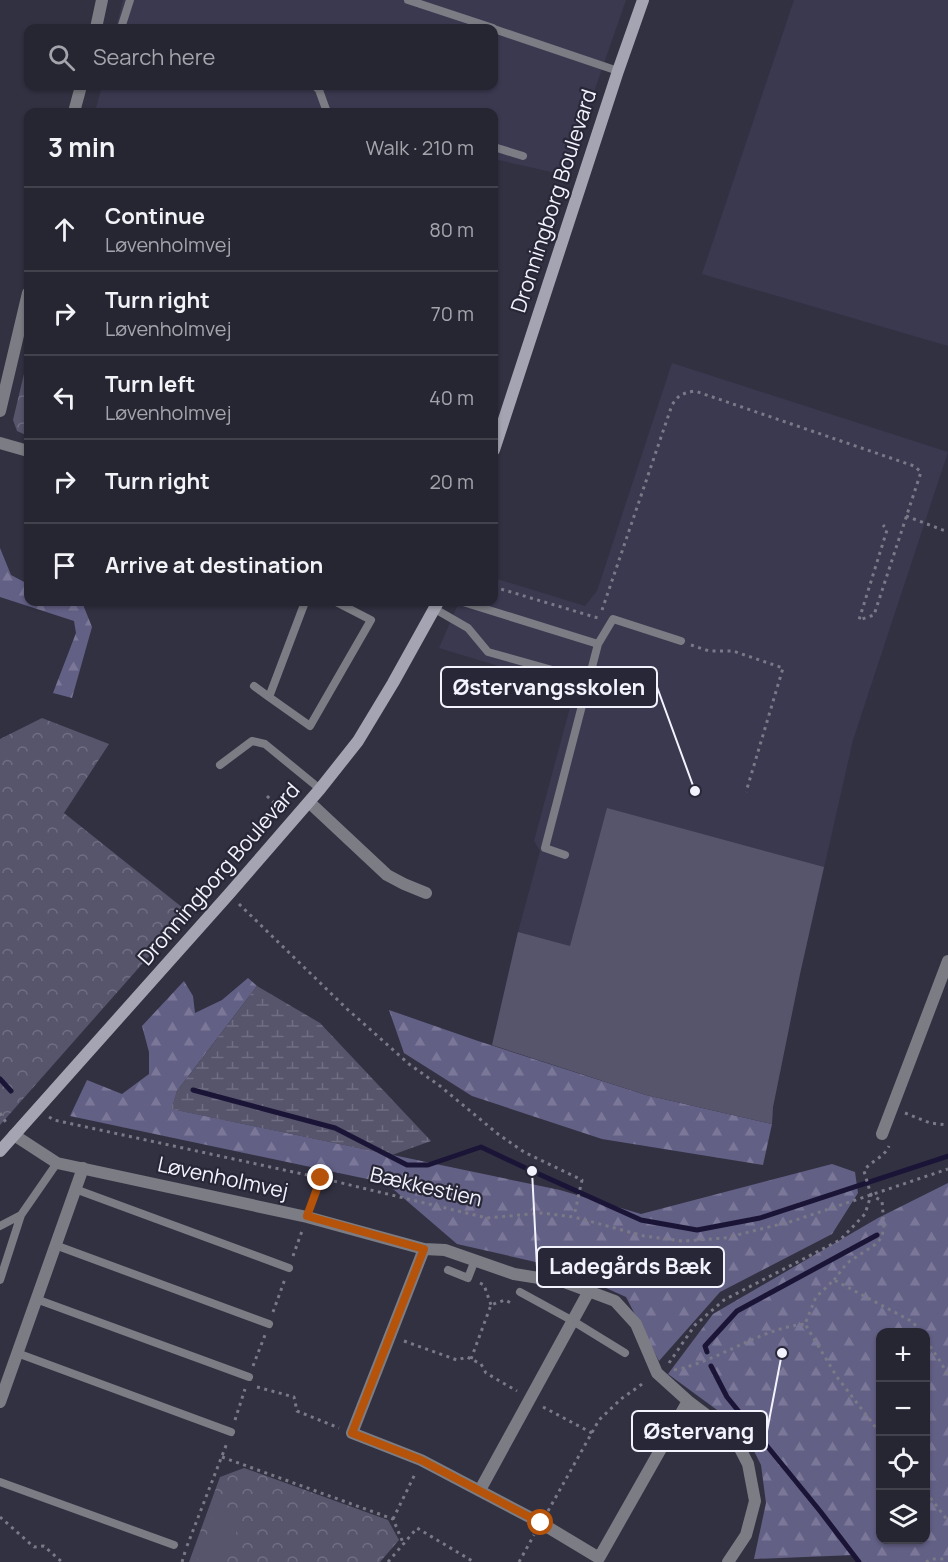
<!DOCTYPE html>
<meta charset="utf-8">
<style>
body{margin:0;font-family:Manrope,sans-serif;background:#2e2d3a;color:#f1f3f6}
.controls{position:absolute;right:18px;bottom:18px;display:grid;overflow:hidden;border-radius:12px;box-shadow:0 2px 4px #0004}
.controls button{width:54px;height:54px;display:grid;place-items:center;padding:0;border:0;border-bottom:2px solid #42424d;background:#262532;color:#f1f3f6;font:30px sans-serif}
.stop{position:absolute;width:18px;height:18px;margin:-14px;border:4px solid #b45309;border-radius:50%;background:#fff}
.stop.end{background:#b45309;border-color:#fff;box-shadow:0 2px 6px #0008}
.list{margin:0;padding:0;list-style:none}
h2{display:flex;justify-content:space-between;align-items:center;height:78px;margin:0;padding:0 24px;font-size:26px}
h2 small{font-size:20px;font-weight:400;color:#a4a5ac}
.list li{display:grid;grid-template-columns:39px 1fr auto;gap:18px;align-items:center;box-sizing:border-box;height:84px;padding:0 24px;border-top:2px solid #42424d}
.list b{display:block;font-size:22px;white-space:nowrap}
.list p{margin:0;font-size:20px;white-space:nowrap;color:#a4a5ac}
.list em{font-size:20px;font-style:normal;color:#a4a5ac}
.icon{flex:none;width:33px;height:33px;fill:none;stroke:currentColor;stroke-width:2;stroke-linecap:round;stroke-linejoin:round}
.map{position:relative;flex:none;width:948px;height:1562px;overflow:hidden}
.search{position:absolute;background:#262532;box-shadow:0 2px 4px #0004;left:24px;top:24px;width:474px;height:66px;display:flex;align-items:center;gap:15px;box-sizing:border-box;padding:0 21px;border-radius:12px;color:#a4a5ac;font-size:22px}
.panel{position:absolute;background:#262532;box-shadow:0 2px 4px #0004;left:24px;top:108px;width:474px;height:498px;border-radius:12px}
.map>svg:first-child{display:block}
.built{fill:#3a3950}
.forest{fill:url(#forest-firs);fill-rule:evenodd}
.wetland{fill:url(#wetland-marsh)}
.park{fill:url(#park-crowns)}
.garden{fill:#57556c}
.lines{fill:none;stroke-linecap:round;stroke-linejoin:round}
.stream{stroke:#1a1536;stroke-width:5}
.path{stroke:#797987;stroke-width:3;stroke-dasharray:3 4.5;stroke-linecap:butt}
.lane{stroke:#7c7c84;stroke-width:8}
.street{stroke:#7c7c84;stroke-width:12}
.secondary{stroke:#a5a4b2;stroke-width:12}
.route{stroke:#b45309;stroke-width:8}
.labels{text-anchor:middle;stroke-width:4.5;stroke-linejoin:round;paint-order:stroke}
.street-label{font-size:21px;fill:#f3f3fe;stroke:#282737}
.leader{fill:none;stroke:#f3f3fe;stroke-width:2}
.callout-dot{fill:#f3f3fe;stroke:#282737;stroke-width:2}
.callout{fill:#282737;stroke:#f3f3fe;stroke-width:2}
.callout-label{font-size:22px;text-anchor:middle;font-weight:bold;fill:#f3f3fe}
</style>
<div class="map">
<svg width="948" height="1562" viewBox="0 0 948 1562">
<defs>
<pattern id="forest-firs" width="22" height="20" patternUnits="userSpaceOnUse" patternTransform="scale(1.5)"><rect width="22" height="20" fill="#636086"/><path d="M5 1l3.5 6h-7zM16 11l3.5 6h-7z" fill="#7a7798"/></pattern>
<pattern id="wetland-marsh" width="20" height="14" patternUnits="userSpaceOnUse" patternTransform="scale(1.5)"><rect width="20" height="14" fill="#57556c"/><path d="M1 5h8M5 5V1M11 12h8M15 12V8" fill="none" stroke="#706e82"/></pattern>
<pattern id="park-crowns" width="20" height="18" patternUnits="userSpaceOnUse" patternTransform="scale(1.5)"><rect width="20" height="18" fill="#57556c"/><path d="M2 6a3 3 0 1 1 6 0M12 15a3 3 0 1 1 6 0" fill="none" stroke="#706e82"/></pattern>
</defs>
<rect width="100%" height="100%" fill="#323142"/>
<!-- built -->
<path class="built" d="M123,0H626L565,175L494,159V112H95L102,86H494V28H116Z
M794,0H948V346L702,274Z
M672,363L948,452L853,740L800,974L773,1107L772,1124L492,1045L518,932L540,851L534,841L575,689L439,648L459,602H494V578L585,606L597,591Z"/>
<!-- forest -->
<path class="forest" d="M0,548L11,575L28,584V602H82L92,627L72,698L53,693L76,633L74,621L0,597Z
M248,978L257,986L177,1091L172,1109L560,1190L641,1214L832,1164L855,1172L858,1193L832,1234L720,1292L659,1361L626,1297L562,1268L457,1244L386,1183L70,1116L87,1080L122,1094L149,1074V1052L142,1026L184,981L193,996L195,1013L222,1000Z
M389,1010L478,1041L646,1095L772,1124L763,1165L602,1139L472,1096L404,1053Z
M948,1183V1562H859L854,1555L754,1559L766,1503L761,1465L743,1429L668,1374L713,1314L878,1218ZM880,1332H926V1540H880Z"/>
<!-- wetland -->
<path class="wetland" d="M257,986L320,1023L431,1141L392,1155L171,1109L177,1091Z"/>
<!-- park -->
<path class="park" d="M28,357V436L17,431L13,420Z
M42,718L109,744L64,813L188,912L0,1125V739Z
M244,1468L388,1520L399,1540L380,1562H189L220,1477Z"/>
<!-- garden -->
<path class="garden" d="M607,808L824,867L800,974L773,1107L772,1124L646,1095L492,1045L518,932L570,946Z
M216,1510L241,1519L226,1562H197Z"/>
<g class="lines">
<!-- stream -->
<path class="stream" d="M0,1079L11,1091
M193,1090L335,1128L407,1165H428L481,1147L532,1171L641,1220L697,1230L760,1218L948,1156
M707,1352L705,1346L737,1311L877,1235
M711,1366L727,1397L820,1511L859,1562"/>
<!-- path -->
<path class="path" d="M906,516L948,532
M494,587L598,618
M602,610L672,405C678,395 683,393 695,391L914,466L921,472L874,615L859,620L887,530L883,525
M691,645L709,651H733L783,668L746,792
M267,796L283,811
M239,904L346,1008L409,1064L440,1086L498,1134L524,1152L582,1180L574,1216
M0,1113L7,1124
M905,1113L930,1123L948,1125
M49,1117L54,1120L321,1178L487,1218L542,1213L574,1217L644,1236L682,1241L725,1238L793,1221L948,1169
M311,1205L321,1178
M293,1256L302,1231
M834,1280L847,1263L876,1244L882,1237L884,1225L882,1201L871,1195
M480,1283L484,1285L491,1305
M273,1312L285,1279
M926,1340L942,1364L948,1377
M404,1341L457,1360L467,1357L481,1364L486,1373L517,1391
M471,1359L491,1305L505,1300L513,1304
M669,1363L695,1325L724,1300L840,1240L865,1214L871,1195L864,1171C870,1161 884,1158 889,1146
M253,1366L265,1335
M674,1370C720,1361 758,1329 805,1324
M257,1387L294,1397L297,1411L339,1428
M543,1407L592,1433
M235,1420L245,1389
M880,1433L837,1377L805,1324L816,1297L834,1280L913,1322L920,1332
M222,1457L393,1519L404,1545
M926,1492L948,1521
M548,1511L599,1420L621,1399L645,1382
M0,1517L34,1547L44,1546L62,1562
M393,1519L416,1472
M187,1546L227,1443
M182,1562L185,1552
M388,1562L417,1528L474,1562
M519,1562L534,1535
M926,1562L932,1559H948"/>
<!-- lane -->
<path class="lane" d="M408,0L493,28
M121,28L130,0
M494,29L618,71
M315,86L319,90L327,112
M494,147L523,156
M305,602L269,697L310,726L371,620L336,602
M463,602L598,644
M435,609L468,628L488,652L588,680
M254,686L269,697
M220,765L252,741L265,744L320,789
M565,855L545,848L598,644L613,619L681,641
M75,1189L289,1268
M0,1226L21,1215
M55,1245L269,1324
M448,1270L468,1278L475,1260
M0,1280L21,1215L57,1163
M520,1292L573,1321L625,1353
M36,1299L249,1377
M17,1353L231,1432
M0,1482L174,1545"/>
<!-- street -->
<path class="street" d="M96,28L102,0
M74,112L81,86
M0,411L28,293
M0,443L28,451
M309,802L387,875L404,884L426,893
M882,1134L948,961
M14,1135L57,1163L307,1217L424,1249L445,1250L514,1274L564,1282L615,1301L636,1324L657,1373L688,1401L733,1435L748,1464L755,1501L746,1535L728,1562
M424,1249L352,1433L421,1460L541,1523L599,1558L688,1401
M0,1402L83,1168
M480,1490L589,1291"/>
<!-- secondary -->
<path class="secondary" d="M494,450L618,71L643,0
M0,1151L229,894L320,789L358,741L393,683L438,602"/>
</g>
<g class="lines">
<!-- route -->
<path class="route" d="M321,1178L307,1216L424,1249L352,1433L421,1460L541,1523"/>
</g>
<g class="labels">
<!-- street labels -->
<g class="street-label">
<text transform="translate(554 201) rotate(-72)" y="7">Dronningborg Boulevard</text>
<text transform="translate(219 874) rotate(-49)" y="7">Dronningborg Boulevard</text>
<text transform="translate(223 1178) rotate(12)" y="7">Løvenholmvej</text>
<text transform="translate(426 1187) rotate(13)" y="7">Bækkestien</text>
</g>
</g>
<!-- callouts -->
<path class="leader" d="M695 791L657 687M532 1171L537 1267M782 1353L767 1431"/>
<g class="callout-dot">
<circle cx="695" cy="791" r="6"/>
<circle cx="532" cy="1171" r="6"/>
<circle cx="782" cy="1353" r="6"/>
</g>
<g class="callout">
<rect x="441" y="667" width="216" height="40" rx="6"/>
<rect x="537" y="1247" width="187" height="40" rx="6"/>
<rect x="632" y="1411" width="135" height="40" rx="6"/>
</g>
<g class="callout-label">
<text x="549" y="695">Østervangsskolen</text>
<text x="630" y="1274">Ladegårds Bæk</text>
<text x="699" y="1439">Østervang</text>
</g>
</svg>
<div class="controls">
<button>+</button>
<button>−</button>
<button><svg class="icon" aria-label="locate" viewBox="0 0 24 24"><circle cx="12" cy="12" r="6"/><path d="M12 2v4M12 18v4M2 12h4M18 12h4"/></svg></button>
<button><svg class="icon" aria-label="layers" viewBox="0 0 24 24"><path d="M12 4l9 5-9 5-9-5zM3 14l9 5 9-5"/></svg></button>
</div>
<div class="stop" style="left:541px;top:1523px"></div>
<div class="stop end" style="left:321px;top:1178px"></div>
<div class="search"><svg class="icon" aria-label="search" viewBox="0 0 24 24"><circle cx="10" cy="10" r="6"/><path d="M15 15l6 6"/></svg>Search here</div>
<section class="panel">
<h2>3 min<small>Walk · 210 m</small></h2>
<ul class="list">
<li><svg class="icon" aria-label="ahead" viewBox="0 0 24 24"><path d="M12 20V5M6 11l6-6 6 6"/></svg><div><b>Continue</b><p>Løvenholmvej</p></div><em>80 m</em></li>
<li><svg class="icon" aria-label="right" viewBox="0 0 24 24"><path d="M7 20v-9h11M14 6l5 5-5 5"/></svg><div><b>Turn right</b><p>Løvenholmvej</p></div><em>70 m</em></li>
<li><svg class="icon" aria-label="left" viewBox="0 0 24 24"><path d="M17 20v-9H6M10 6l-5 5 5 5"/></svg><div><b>Turn left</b><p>Løvenholmvej</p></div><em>40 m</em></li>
<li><svg class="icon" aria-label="right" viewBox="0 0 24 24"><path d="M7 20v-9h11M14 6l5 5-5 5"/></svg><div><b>Turn right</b></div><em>20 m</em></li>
<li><svg class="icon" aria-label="arrive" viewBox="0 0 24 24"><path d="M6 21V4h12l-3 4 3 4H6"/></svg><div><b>Arrive at destination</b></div></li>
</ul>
</section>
</div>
